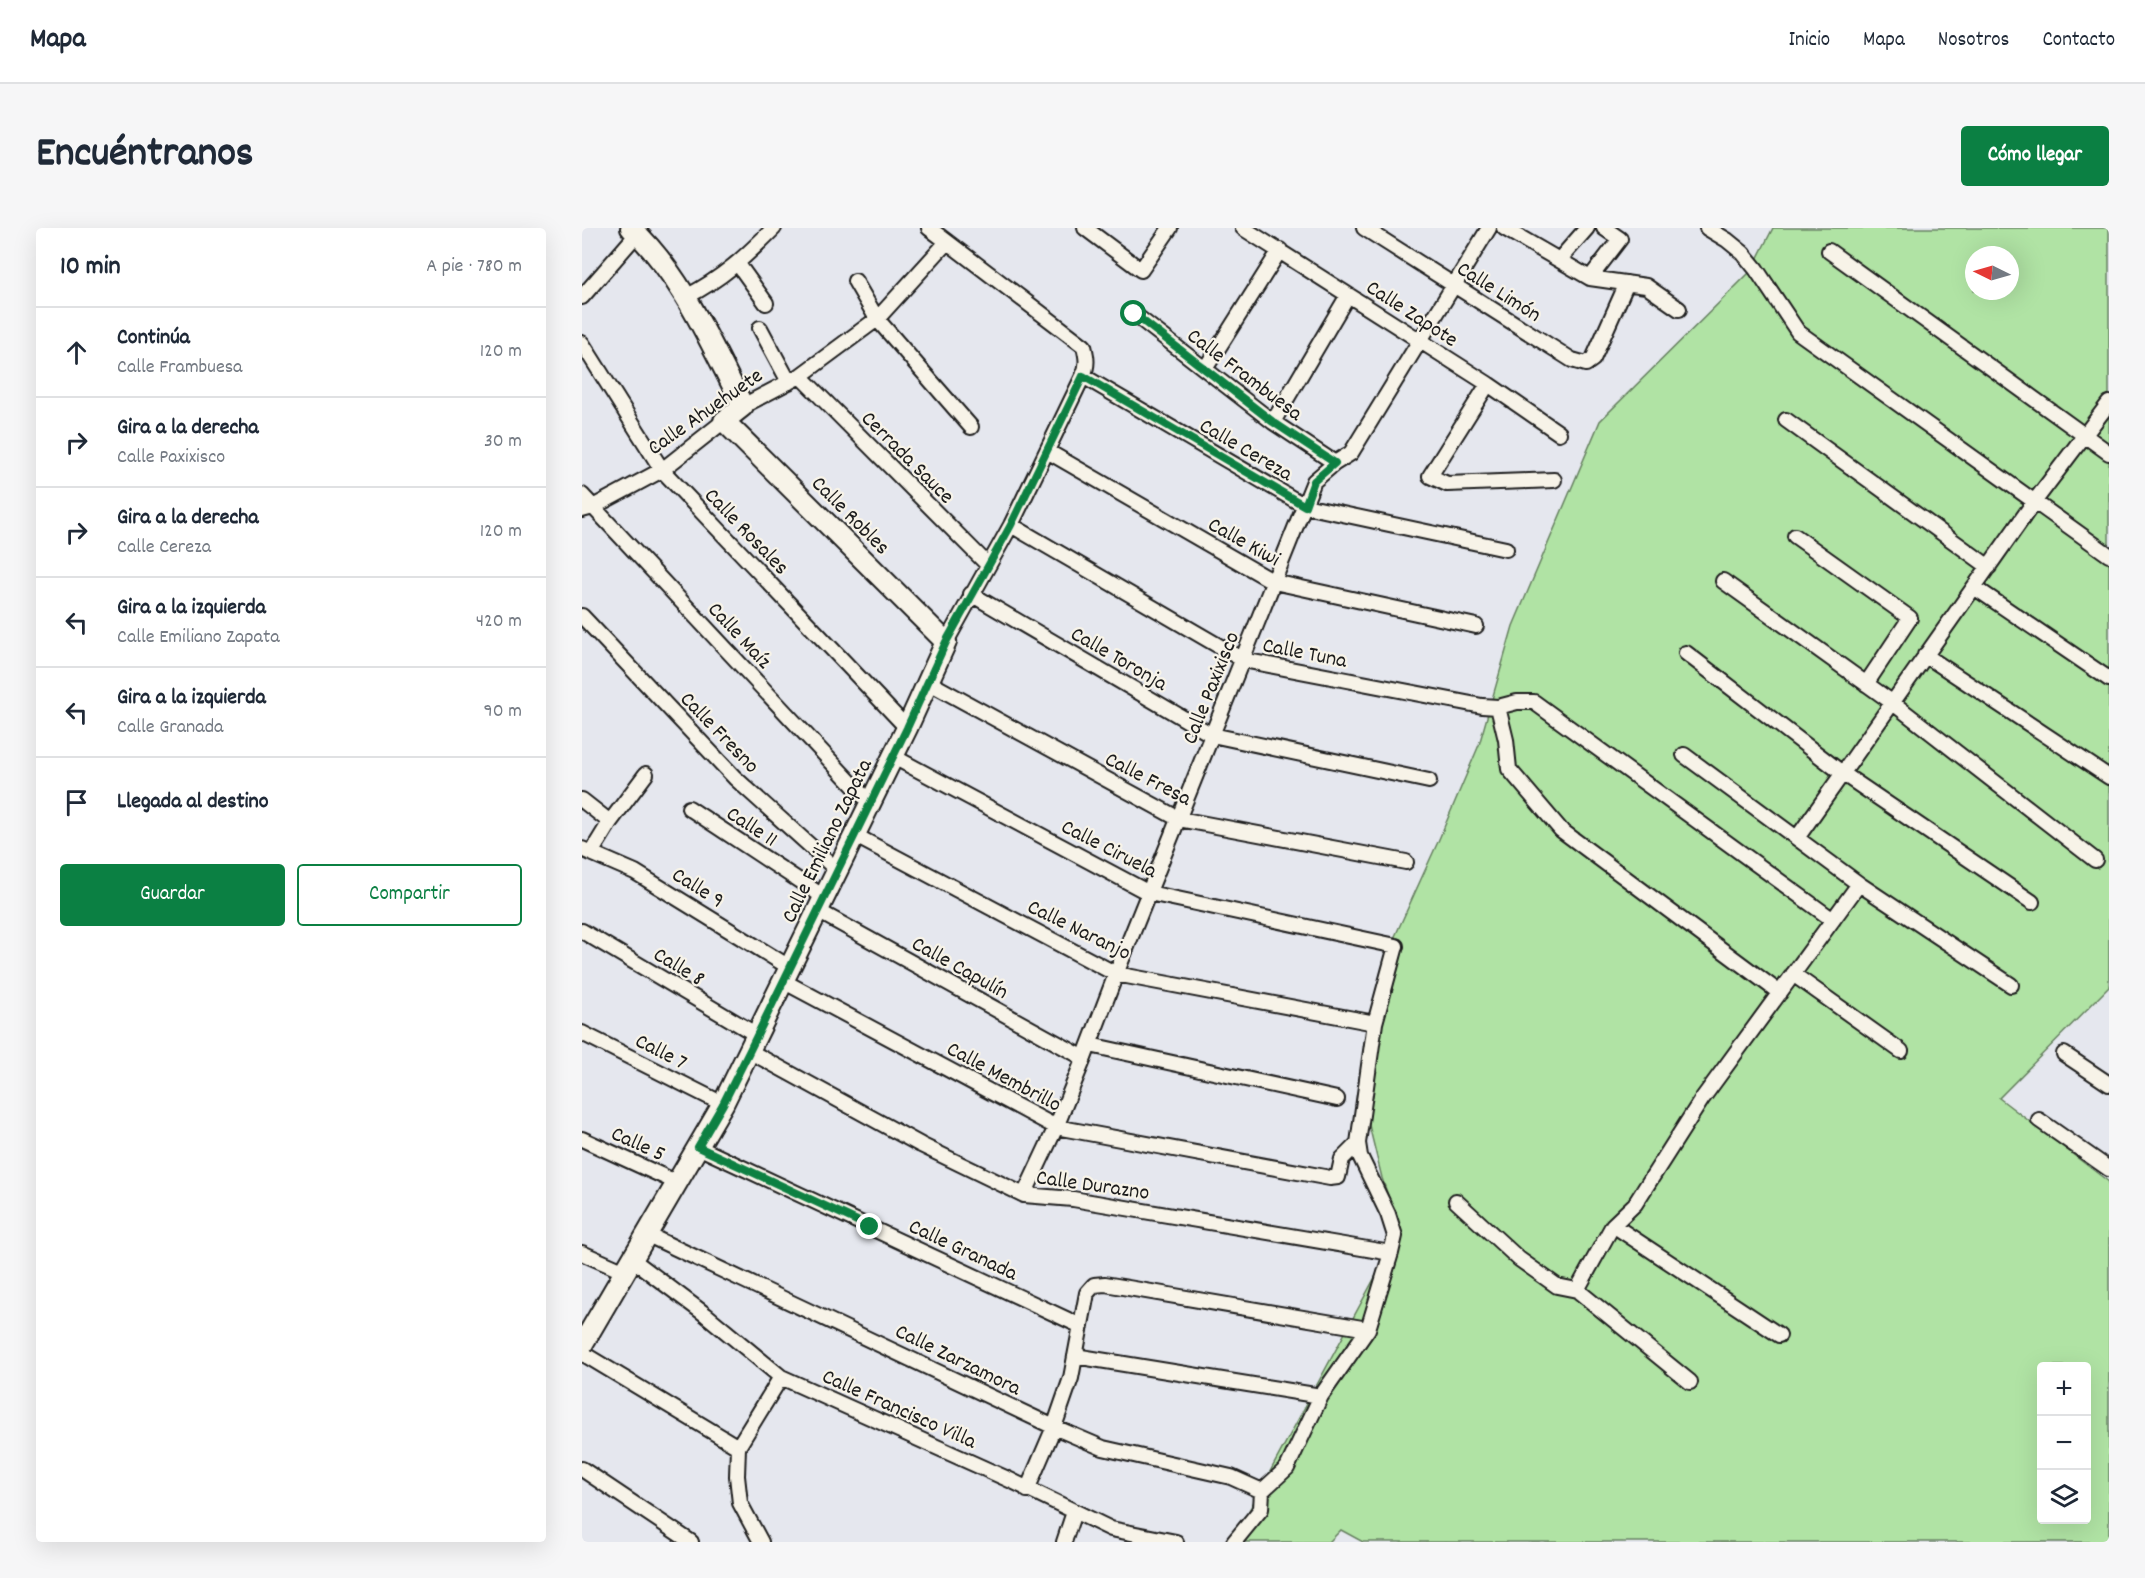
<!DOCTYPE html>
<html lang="es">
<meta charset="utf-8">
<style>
body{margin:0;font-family:Dekko,sans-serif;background:#f6f6f7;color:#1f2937}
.controls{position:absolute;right:18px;bottom:18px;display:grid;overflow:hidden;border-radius:6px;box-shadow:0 6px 24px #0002}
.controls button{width:54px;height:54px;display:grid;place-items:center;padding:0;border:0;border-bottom:2px solid #e0e1e3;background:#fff;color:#1f2937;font:30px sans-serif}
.compass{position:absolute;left:1383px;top:18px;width:54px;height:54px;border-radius:50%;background:#fff;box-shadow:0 6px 24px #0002;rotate:275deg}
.stop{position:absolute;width:18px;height:18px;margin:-14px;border:4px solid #0b8043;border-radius:50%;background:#fff}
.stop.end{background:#0b8043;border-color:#fff;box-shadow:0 2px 6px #0008}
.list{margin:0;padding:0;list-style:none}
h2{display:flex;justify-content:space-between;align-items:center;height:78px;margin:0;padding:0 24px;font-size:26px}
h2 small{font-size:20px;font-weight:400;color:#747a83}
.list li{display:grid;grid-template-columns:39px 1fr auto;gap:18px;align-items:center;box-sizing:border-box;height:90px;padding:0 24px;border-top:2px solid #e0e1e3}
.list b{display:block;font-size:22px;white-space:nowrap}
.list p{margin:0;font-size:20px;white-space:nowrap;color:#747a83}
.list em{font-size:20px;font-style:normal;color:#747a83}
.actions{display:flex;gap:12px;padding:18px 24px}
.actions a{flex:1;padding:14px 0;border:2px solid #0b8043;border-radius:6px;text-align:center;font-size:21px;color:#0b8043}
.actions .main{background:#0b8043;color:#fff}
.icon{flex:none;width:33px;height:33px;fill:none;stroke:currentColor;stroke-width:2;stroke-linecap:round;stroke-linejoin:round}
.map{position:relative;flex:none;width:1527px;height:1314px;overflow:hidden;border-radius:6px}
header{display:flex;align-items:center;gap:36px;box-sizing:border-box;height:84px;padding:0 30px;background:#fff;border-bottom:2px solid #e0e1e3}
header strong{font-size:28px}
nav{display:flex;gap:33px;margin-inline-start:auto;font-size:21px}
.intro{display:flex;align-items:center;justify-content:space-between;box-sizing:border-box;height:144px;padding:0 36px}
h1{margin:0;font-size:42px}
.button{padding:15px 27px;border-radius:6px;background:#0b8043;color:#fff;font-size:21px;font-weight:700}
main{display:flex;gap:36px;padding:0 36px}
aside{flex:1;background:#fff;border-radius:6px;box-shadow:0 6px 24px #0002}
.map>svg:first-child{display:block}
.green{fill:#b0e3a4;stroke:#668060;stroke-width:1.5;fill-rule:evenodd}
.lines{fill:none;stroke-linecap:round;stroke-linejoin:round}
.minor-casing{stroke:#1c1c1c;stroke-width:18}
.secondary-casing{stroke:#1c1c1c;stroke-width:24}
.minor{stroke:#f7f3e8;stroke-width:14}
.secondary{stroke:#f7f3e8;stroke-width:20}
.route{stroke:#0b8043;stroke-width:8}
.labels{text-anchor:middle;stroke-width:4.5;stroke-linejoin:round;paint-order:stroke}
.street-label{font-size:22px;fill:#1c1c1c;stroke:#f7f3e8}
</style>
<header>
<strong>Mapa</strong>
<nav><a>Inicio</a><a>Mapa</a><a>Nosotros</a><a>Contacto</a></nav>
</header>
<div class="intro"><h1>Encuéntranos</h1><a class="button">Cómo llegar</a></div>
<main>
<aside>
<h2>10 min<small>A pie · 780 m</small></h2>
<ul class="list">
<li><svg class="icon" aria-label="ahead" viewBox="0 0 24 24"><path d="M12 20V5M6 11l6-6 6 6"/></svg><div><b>Continúa</b><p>Calle Frambuesa</p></div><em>120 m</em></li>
<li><svg class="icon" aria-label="right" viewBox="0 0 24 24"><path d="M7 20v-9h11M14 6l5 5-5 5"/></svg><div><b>Gira a la derecha</b><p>Calle Paxixisco</p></div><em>30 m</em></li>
<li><svg class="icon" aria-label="right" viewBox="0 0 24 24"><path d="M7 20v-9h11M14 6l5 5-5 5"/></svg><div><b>Gira a la derecha</b><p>Calle Cereza</p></div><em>120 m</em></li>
<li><svg class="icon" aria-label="left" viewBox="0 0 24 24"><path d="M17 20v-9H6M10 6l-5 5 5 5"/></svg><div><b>Gira a la izquierda</b><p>Calle Emiliano Zapata</p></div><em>420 m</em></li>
<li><svg class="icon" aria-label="left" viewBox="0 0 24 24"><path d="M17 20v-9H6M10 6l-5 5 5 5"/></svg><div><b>Gira a la izquierda</b><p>Calle Granada</p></div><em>90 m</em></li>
<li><svg class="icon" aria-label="arrive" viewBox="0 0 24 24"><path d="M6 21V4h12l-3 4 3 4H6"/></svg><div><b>Llegada al destino</b></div></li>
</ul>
<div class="actions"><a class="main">Guardar</a><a>Compartir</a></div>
</aside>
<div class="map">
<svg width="1527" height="1314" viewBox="0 0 1527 1314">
<rect width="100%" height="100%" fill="#e5e7ee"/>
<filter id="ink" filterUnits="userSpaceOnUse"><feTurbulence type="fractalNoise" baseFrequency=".0167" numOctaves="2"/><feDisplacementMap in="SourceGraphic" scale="12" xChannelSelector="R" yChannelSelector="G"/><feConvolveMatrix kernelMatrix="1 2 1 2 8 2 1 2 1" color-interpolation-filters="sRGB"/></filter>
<g filter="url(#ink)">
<!-- green -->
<path class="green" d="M1191,0H1527V759L1417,870L1527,954V1314H781L759,1302L747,1314H650L818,1003L800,950L785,889L810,715L855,616L897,517L931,398L1018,193L1169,43ZM1392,27H1428V63H1392ZM1460,1138H1504V1292H1460Z"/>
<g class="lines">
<defs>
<path id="minor" d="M347,0L502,118C505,130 506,137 501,148L429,297L364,414
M503,0L559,42L588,0
M661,0L906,156L977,205
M782,0L990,132L1004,136L1011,131L1045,55
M922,0L1008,50L1064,58L1097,81
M1125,0L1145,12L1161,25L1174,41L1216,104L1527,327
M1247,23L1527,225
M977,32L1005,0
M156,36L184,75
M1008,50L1038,11L1022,0
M273,53L295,91L389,199
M0,69L55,6
M104,69C141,50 163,29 192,0
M552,86L691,194L753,235
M178,100L207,154
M0,115L80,242L325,500
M623,141L698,22
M218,148L406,337
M501,148L723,278L924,321
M906,156L848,248L865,256L972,252
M161,178L218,148L295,91L365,14
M1204,192L1407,339
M691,194L766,67
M465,223L692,354L894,398
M0,267L287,574
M0,282L11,279L80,242L142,193
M429,297L661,432L900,478L916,479L935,474H952L1251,692
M1213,308L1328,390L1284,456
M1141,353L1311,475L1513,632
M1392,359L1527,451
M389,366L630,507L847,553
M0,388L153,550L255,642
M1104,425L1260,545L1450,674
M1343,427L1527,549
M346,454L597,591L824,634
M916,479L924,512L927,541L979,602L1198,765
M1102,527L1277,656L1429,757
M310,528L567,665L814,718L793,795L776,915L778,928L806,986L813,1008L809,1025L786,1101L739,1168L705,1240L680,1263L679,1281L652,1314
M0,572L28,594
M107,580L242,669
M272,607L534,746L793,795
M1215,610L1452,274L1527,175
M0,621L53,644L207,739
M9,625L28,594L64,546
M236,683L502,830
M0,703L175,807
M1211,746L1319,823
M201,753L474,899L748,950L756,949L760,931L776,915
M0,805L141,876
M508,817L755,871
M167,823L339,917L442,967L491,971L809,1025
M1482,826L1527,856
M1457,892L1527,941
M0,911L96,955
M116,919L499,1098
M442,967L474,899L502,830L534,746L732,253L753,235L769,225L907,0
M874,973L937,1031L975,1058L995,1062L1108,1154
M1031,997L1197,1107
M66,1007L472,1199L521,1220L649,1249L680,1263
M0,1025L43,1044
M51,1032L124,1087L199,1149L430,1253L529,1301L594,1314
M995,1062L1031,997L1053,976L1120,871L1277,656
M0,1125L156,1219
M493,1128L739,1168
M0,1241L109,1314
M445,1262L472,1199L489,1150L505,1065L512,1057L523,1056L786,1101
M179,1314L158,1275L155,1248L156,1219L199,1149
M482,1314L492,1284"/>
<path id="secondary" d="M0,1117L141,876L325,500L364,414L142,193L161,178C129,117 101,48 49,0"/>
</defs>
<!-- minor casing -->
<use href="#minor" class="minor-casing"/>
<!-- secondary casing -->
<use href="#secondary" class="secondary-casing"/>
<!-- minor -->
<use href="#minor" class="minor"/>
<!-- secondary -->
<use href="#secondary" class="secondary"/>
</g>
</g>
<g class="lines" filter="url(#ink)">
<!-- route -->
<path class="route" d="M288,999L116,919L141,876L167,824L325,500L364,414L429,297L501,148L723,278L732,253L753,235L691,194L552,86"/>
</g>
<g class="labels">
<!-- street labels -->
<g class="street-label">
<text transform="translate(918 62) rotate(32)" y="8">Calle Limón</text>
<text transform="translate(831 84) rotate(33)" y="8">Calle Zapote</text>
<text transform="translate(664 145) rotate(37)" y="8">Calle Frambuesa</text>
<text transform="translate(122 182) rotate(-35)" y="8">Calle Ahuehuete</text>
<text transform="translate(665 220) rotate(30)" y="8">Calle Cereza</text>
<text transform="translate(327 228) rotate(45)" y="8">Cerrada Sauce</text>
<text transform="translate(270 286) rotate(45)" y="8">Calle Robles</text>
<text transform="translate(166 302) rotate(46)" y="8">Calle Rosales</text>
<text transform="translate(663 312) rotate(29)" y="8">Calle Kiwi</text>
<text transform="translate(159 406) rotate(47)" y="8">Calle Maíz</text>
<text transform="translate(723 423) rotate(11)" y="8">Calle Tuna</text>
<text transform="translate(538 429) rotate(30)" y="8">Calle Toronja</text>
<text transform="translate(627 459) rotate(-68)" y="8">Calle Paxixisco</text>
<text transform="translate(139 503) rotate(46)" y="8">Calle Fresno</text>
<text transform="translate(567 549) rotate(27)" y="8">Calle Fresa</text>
<text transform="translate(171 597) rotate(33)" y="8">Calle 11</text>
<text transform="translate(243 612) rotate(-64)" y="8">Calle Emiliano Zapata</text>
<text transform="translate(528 619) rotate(27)" y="8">Calle Ciruela</text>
<text transform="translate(117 658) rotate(32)" y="8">Calle 9</text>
<text transform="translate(498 700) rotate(26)" y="8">Calle Naranjo</text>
<text transform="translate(98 737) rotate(31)" y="8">Calle 8</text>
<text transform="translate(379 738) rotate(29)" y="8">Calle Capulín</text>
<text transform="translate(80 822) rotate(27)" y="8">Calle 7</text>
<text transform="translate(423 847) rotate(28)" y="8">Calle Membrillo</text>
<text transform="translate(57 914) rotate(24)" y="8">Calle 5</text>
<text transform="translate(511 955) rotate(8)" y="8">Calle Durazno</text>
<text transform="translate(382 1020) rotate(25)" y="8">Calle Granada</text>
<text transform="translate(377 1130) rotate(26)" y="8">Calle Zarzamora</text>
<text transform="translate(318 1179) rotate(24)" y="8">Calle Francisco Villa</text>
</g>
</g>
</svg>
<div class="controls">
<button>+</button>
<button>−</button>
<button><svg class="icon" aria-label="layers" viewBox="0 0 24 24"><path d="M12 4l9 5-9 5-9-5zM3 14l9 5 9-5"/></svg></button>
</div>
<svg class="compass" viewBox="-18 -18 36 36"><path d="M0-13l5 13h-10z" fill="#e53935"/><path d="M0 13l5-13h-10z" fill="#747a83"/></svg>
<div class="stop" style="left:552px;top:86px"></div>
<div class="stop end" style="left:288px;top:999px"></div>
</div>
</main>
